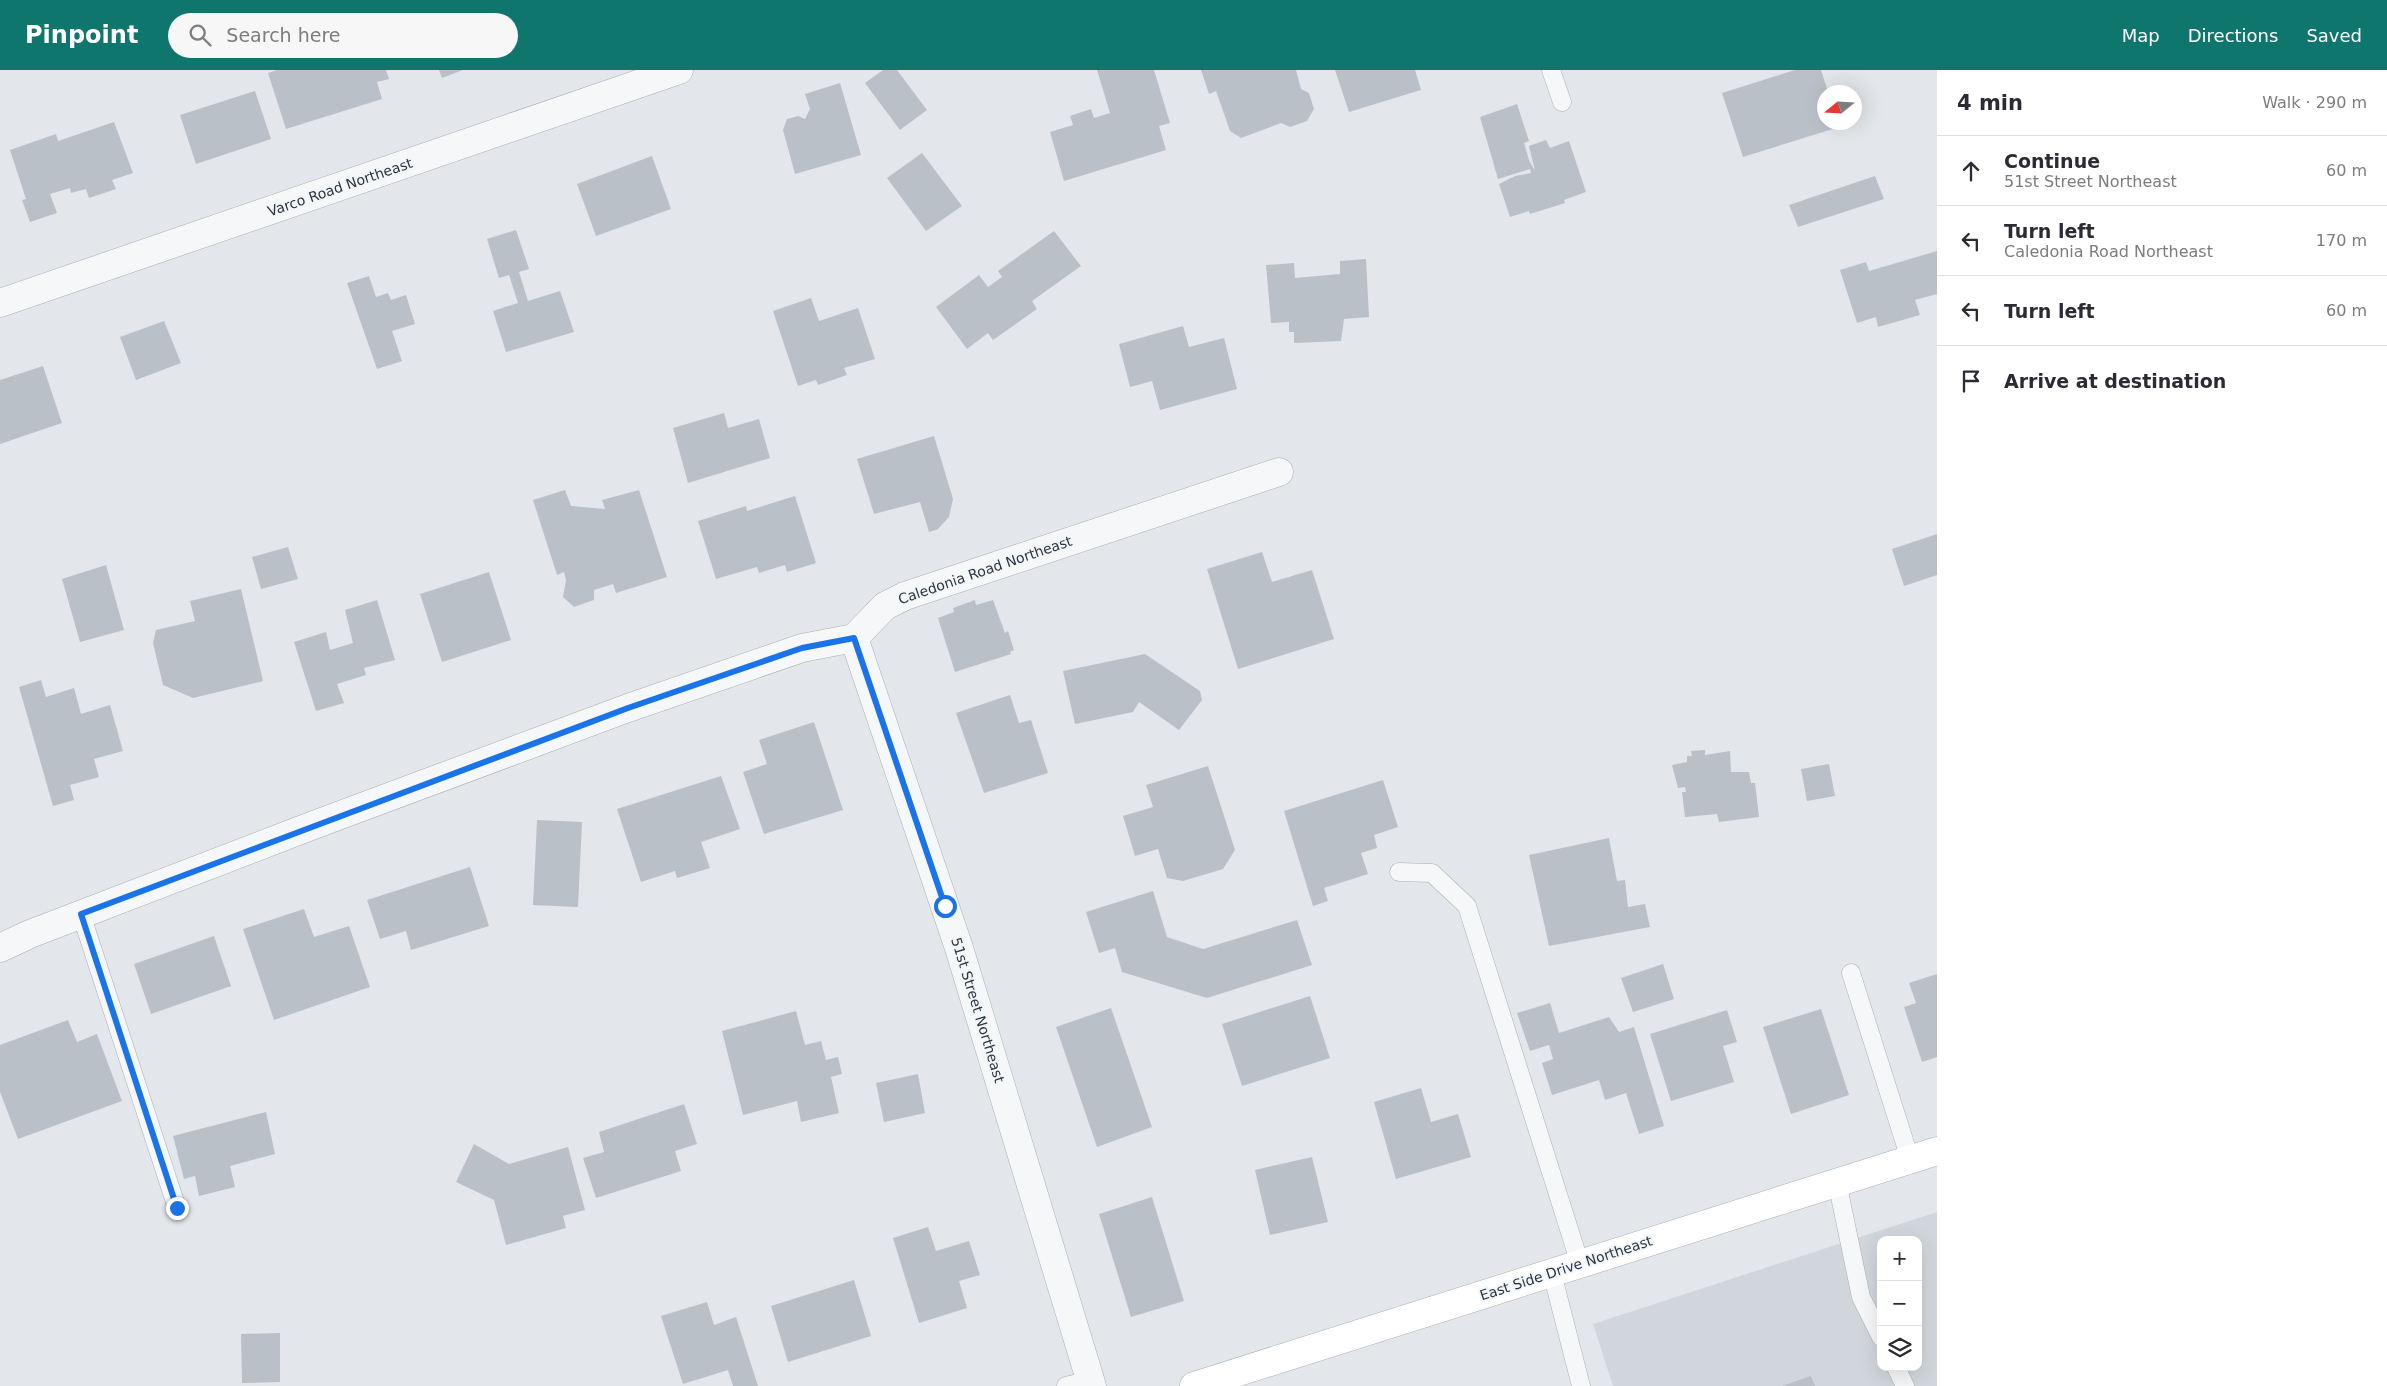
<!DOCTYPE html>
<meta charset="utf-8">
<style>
body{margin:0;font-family:"DejaVu Sans",sans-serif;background:#f7f7f7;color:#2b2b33}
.controls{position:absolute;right:15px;bottom:15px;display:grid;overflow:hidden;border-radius:10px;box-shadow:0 5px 20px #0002}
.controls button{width:45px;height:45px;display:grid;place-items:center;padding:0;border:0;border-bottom:1px solid #e1e1e2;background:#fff;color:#2b2b33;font:25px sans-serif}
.compass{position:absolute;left:1817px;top:15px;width:45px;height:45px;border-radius:50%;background:#fff;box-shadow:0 5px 20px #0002;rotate:252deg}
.stop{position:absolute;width:15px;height:15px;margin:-11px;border:4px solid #1a73e8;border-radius:50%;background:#fff}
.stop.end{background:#1a73e8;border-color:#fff;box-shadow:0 1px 5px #0008}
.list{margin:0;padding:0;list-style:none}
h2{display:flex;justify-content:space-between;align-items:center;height:65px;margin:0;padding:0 20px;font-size:21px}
h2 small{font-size:16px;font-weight:400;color:#7c7c81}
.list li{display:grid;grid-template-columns:32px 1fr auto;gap:15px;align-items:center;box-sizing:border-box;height:70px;padding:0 20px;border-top:1px solid #e1e1e2}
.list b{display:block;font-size:19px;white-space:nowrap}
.list p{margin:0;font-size:16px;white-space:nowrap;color:#7c7c81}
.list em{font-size:16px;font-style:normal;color:#7c7c81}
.icon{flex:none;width:28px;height:28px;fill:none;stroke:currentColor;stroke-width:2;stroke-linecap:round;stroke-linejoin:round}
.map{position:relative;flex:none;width:1937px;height:1316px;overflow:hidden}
header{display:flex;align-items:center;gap:30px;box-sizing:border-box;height:70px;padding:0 25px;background:#0f766e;color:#fff}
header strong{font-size:24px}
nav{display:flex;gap:28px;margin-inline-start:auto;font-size:18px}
.search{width:350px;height:45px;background:#f7f7f7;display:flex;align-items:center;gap:12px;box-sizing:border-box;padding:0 18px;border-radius:28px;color:#7c7c81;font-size:19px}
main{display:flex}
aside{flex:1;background:#fff}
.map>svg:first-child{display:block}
.built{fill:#d1d6dd;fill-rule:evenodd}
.building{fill:#bac0c8}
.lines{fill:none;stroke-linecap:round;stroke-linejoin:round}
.service-casing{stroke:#a8aeb5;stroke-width:19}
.minor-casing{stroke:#a8aeb5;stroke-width:29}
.secondary-casing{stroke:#a8aeb5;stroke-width:29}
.service{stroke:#f6f7f9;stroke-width:18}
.minor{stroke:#f6f7f9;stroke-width:28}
.secondary{stroke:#fff;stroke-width:28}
.route{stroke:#1a73e8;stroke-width:6}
.labels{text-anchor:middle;stroke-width:4;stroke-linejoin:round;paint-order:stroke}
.street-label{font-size:14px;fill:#2b3643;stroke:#f3f6f8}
</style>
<header>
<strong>Pinpoint</strong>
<div class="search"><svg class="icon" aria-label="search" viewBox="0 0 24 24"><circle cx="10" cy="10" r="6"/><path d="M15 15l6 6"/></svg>Search here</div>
<nav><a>Map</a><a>Directions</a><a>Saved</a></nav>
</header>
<main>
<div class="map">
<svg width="1937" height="1316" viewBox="0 0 1937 1316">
<rect width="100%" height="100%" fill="#e3e7eb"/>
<!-- built -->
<path class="built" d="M1937,1142V1316H1613L1593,1254ZM1881,1170H1918V1297H1881Z"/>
<!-- building -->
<path class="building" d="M277,0H386L389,9L377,12L382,29L286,59L268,3Z
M439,0H463L442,8Z
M883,0H897L927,40L900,60L865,13Z
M1097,0H1154L1170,53L1159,56L1166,80L1064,111L1050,62L1073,55L1070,46L1091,39L1094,48L1110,43Z
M1201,0H1296L1301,19L1309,23L1314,39L1307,51L1290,57L1281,53L1241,68L1230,61L1216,21L1209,24Z
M1335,0H1415L1421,20L1349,42Z
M1795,0H1821L1828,22H1824V52H1838L1839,57L1743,87L1722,23Z
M840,13L861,85L795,104L783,60L787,49L798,46L805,49L810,39L805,24Z
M255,21L271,69L196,94L180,45Z
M1517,34L1529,71L1524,73L1529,90L1535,101L1529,76L1546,70L1550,78L1569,71L1586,122L1564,130L1565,133L1530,144L1529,141L1510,147L1499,114L1515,106L1531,103L1530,99L1498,109L1480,47Z
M114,52L133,103L112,110L116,119L89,128L86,119L71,123L70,118L50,124L57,143L30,152L22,130L26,129L10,80L56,64L58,71Z
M922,83L962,136L926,161L887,108Z
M652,86L671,139L596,166L577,114Z
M1875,106L1884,129L1798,157L1789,135Z
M516,160L529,199L519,202L528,231L560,221L574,262L506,282L493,241L518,233L509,205L499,208L487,169Z
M1054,161L1081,196L1032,231L1037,239L993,270L988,263L967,279L936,237L979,205L988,217L1002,207L998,201Z
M1937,181V224L1915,230L1920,245L1878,257L1876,247L1857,253L1840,200L1866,192L1869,201Z
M1366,189L1369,247L1344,249L1341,271L1294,273V262H1289V252L1271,253L1266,195L1294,193L1295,208L1340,204V191Z
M369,206L376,227L388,223L391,230L406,225L415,254L392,261L402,291L377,299L347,213Z
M811,228L819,251L858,238L875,289L844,298L847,305L818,315L816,310L798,316L773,241Z
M164,251L181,293L136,310L120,267Z
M1183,256L1189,277L1224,268L1237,319L1160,340L1152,311L1130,317L1119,274Z
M43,296L62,353L0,374V310Z
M724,343L728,358L759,349L770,388L688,413L673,358Z
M934,366L953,429L949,447L938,459L929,462L920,432L874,444L857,389Z
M565,420L571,436L605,439L602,430L639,420L667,507L616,523L613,514L594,520V530L574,537L563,527L566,510L564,502L557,505L533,430Z
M795,426L816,493L787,502L785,495L759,503L757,497L716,509L698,451L746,436L747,441Z
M1937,464V505L1904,516L1892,479Z
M288,477L298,509L261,519L252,487Z
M1262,482L1272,512L1312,500L1334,569L1238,599L1207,499Z
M106,495L124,560L80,572L62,509Z
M489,502L511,570L442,592L420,524Z
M241,519L263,611L193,628L163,615L153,573L156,560L195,551L190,531Z
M377,530L395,590L364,598L366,605L337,614L344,633L316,641L294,572L326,562L330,580L353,573L345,540Z
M975,530L976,535L993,530L1005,563L1008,561L1014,580L1010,582L1011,584L955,602L938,548L954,542L953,538Z
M1145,584L1200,621L1202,630L1179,660L1139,632L1133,642L1075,654L1063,601Z
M41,610L46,627L74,618L81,644L110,635L123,681L94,689L99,707L70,715L74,730L53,736L19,617Z
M1010,625L1019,653L1031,650L1048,703L984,723L956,643Z
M814,652L843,740L764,764L743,702L767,694L759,670Z
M1705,680V685L1730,681L1731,702H1749L1751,713H1755L1759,747L1719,752L1717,744L1685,747L1682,722H1686L1685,717L1678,718L1672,695L1687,692V686H1692L1691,681Z
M1829,694L1835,726L1807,731L1801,699Z
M1208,696L1235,780L1223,799L1183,811L1167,808L1158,779L1135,786L1123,746L1153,737L1146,715Z
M721,706L740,759L701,772L710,798L677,808L675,801L641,812L617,739Z
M1383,710L1398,757L1374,765L1377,778L1361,783L1368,804L1324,818L1328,831L1313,836L1284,741Z
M537,750L582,752L578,837L533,835Z
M1609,768L1617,811L1625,810L1628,837L1645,834L1650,857L1549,876L1529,785Z
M470,797L489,856L411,880L406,861L380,869L367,830Z
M1153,821L1167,867L1203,879L1297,850L1312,895L1207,928L1122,902L1115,878L1099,883L1086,842Z
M304,839L314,867L349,856L370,917L274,950L243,859Z
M214,866L231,916L151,944L134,894Z
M1663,894L1674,929L1633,942L1621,908Z
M1937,904V987L1922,992L1904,937L1916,933L1909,913Z
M1310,926L1330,988L1242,1016L1222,954Z
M1550,933L1559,963L1609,947L1619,962L1634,957L1664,1056L1639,1064L1626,1023L1605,1030L1599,1010L1552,1025L1542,993L1553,989L1549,975L1530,981L1517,943Z
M1111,938L1152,1057L1097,1077L1056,957Z
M1821,939L1849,1025L1791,1044L1763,957Z
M1727,940L1737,972L1723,976L1734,1012L1671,1031L1650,964Z
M796,941L805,975L821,971L826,990L838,987L842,1004L831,1007L839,1043L801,1052L797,1031L743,1045L722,961Z
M68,950L77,972L97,964L122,1031L18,1069L0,1022V975Z
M918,1004L925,1043L884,1052L876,1013Z
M1421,1018L1431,1052L1458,1044L1471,1087L1396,1109L1374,1032Z
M684,1034L697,1074L675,1081L681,1101L596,1128L583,1088L604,1082L599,1062Z
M266,1042L275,1084L230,1096L235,1117L199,1126L195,1106L184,1109L173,1066Z
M474,1074L509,1094L568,1077L585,1140L563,1146L566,1158L506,1175L494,1130L456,1112Z
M1312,1087L1328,1152L1270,1165L1255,1100Z
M1152,1127L1184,1231L1131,1247L1099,1144Z
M928,1157L936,1181L969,1171L980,1205L959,1211L967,1238L919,1253L893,1168Z
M854,1210L871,1266L788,1292L771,1236Z
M707,1232L714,1255L736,1247L758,1316H733L728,1300L683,1314L661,1246Z
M280,1263V1312L242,1313L241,1264Z
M1811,1306L1815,1316H1782Z"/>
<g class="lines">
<defs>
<path id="service" d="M1551,0L1562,32
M1399,802L1432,803L1467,836L1580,1194
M81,844L177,1138
M1851,903L1910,1089
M1837,1112L1861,1227L1881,1267
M1552,1203L1581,1316
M1896,1297L1905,1316
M1066,1316L1090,1310"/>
<path id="minor" d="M0,233L679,0
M854,568L959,878L1092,1316
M0,878L30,864L319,753L628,638L802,578L854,568L885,536L905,526L1279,402"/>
<path id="secondary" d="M1194,1316L1937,1081"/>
</defs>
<!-- service casing -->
<use href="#service" class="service-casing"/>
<!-- minor casing -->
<use href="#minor" class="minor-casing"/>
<!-- secondary casing -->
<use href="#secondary" class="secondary-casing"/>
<!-- service -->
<use href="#service" class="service"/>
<!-- minor -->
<use href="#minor" class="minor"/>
<!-- secondary -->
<use href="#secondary" class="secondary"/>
</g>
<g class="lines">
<!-- route -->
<path class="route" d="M177,1138L81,844L628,638L802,578L854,568L945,836"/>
</g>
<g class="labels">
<!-- street labels -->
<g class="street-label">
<text transform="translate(340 117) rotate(-19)" y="5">Varco Road Northeast</text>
<text transform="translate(985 500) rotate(-19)" y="5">Caledonia Road Northeast</text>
<text transform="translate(978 940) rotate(73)" y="5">51st Street Northeast</text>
<text transform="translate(1566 1198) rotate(-18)" y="5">East Side Drive Northeast</text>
</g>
</g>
</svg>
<div class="controls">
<button>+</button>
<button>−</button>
<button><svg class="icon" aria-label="layers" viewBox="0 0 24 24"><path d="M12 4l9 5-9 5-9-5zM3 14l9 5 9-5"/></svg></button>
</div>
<svg class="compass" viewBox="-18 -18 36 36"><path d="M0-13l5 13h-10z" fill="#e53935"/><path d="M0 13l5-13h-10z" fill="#7c7c81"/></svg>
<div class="stop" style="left:945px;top:836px"></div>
<div class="stop end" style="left:177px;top:1138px"></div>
</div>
<aside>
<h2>4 min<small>Walk · 290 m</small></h2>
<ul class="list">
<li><svg class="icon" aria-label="ahead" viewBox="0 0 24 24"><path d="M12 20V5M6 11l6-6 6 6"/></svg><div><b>Continue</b><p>51st Street Northeast</p></div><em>60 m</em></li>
<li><svg class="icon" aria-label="left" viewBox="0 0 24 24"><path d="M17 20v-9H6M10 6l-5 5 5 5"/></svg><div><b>Turn left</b><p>Caledonia Road Northeast</p></div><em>170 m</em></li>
<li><svg class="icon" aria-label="left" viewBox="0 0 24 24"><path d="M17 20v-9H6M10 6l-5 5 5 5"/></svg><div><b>Turn left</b></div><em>60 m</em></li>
<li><svg class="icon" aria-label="arrive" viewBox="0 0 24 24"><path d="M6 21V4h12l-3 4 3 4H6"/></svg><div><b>Arrive at destination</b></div></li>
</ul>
</aside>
</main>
